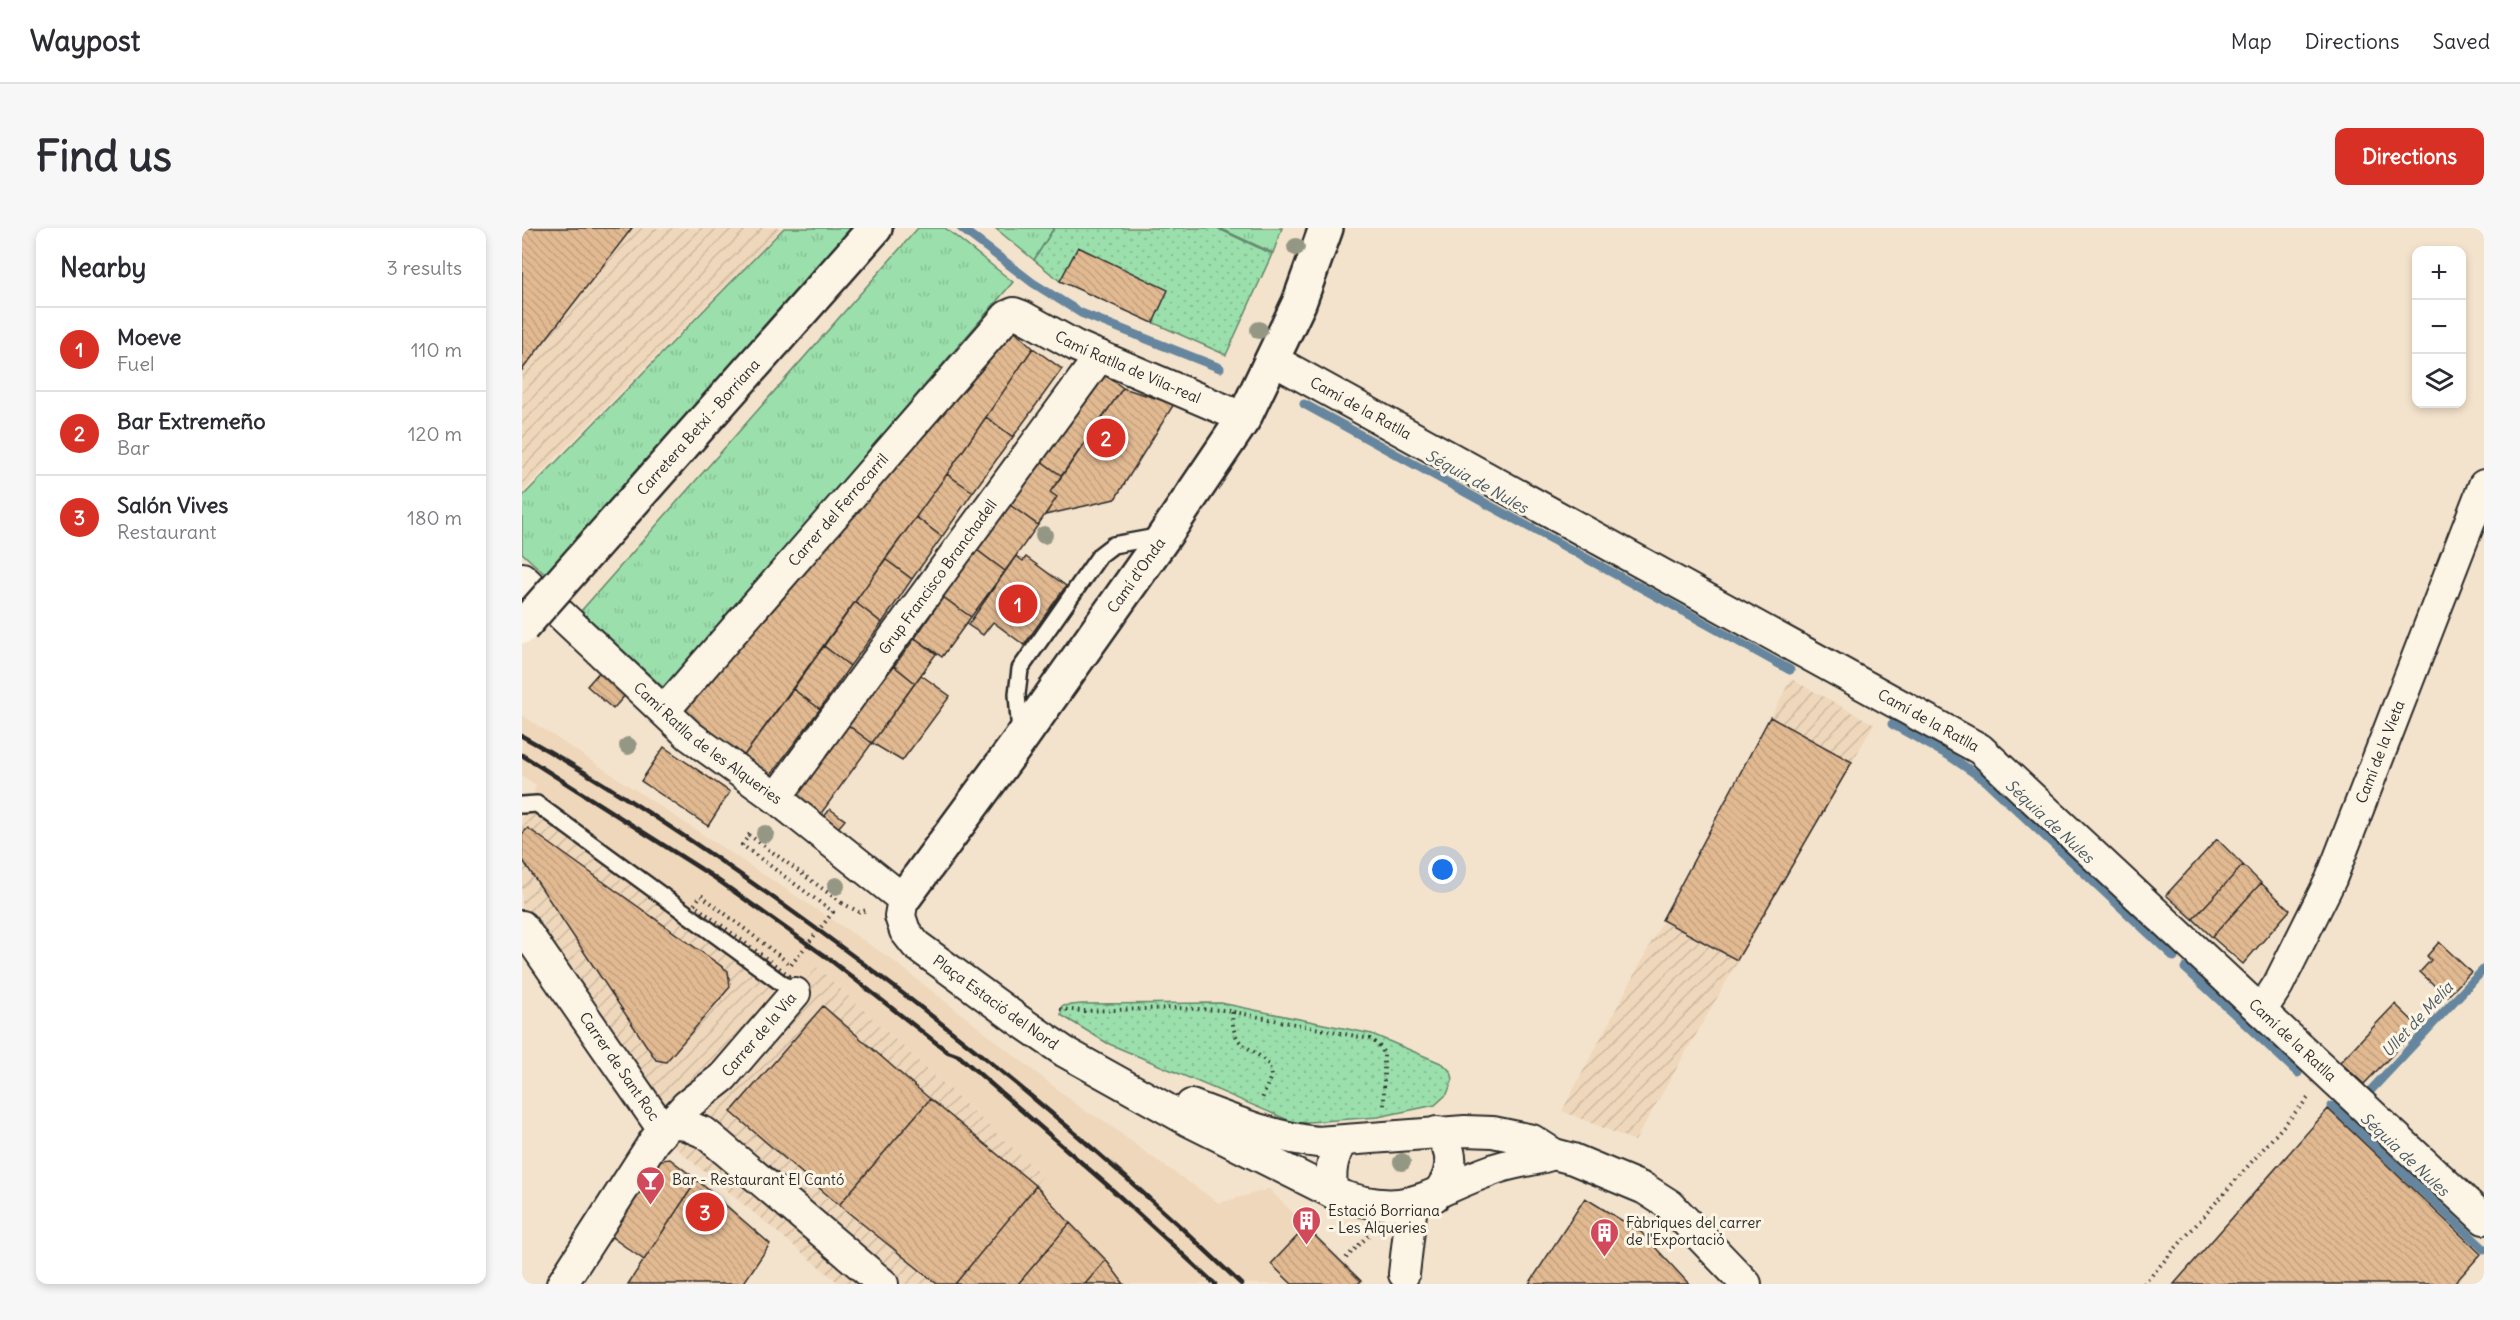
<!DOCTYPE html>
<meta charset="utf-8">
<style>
body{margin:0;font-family:Delius,sans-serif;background:#f7f7f7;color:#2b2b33}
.controls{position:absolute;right:18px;top:18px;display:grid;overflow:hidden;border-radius:12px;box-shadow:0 3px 9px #0003}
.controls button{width:54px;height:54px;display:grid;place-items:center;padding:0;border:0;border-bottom:2px solid #e1e1e2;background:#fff;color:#2b2b33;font:30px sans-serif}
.you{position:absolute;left:921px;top:642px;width:21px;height:21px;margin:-15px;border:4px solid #fff;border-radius:50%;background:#1a73e8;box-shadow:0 0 0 9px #1a73e833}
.badge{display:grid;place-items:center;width:39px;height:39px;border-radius:50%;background:#d93025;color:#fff;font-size:20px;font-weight:700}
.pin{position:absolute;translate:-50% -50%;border:3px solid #fff;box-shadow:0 2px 6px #0006}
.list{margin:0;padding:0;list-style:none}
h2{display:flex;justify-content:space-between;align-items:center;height:78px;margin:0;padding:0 24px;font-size:26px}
h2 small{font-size:20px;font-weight:400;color:#7c7c81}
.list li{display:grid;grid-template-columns:39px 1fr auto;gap:18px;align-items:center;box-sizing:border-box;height:84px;padding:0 24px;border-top:2px solid #e1e1e2}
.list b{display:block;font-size:22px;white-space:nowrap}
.list p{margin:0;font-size:20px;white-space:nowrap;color:#7c7c81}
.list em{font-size:20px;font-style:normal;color:#7c7c81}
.icon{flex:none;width:33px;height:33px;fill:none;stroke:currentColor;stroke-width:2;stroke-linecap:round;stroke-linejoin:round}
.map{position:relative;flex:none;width:1962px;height:1056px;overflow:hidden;border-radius:12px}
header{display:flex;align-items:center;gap:36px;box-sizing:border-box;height:84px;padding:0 30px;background:#fff;border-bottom:2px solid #e1e1e2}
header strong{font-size:28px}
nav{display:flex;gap:33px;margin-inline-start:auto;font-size:21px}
.intro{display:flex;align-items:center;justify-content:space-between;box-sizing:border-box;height:144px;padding:0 36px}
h1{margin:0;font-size:42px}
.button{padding:15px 27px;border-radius:12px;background:#d93025;color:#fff;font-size:21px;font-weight:700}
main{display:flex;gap:36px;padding:0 36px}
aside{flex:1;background:#fff;border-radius:12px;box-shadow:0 3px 9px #0003}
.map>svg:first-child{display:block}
.built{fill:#efd7bb}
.industrial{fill:url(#industrial-furrows)}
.grass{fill:url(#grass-tufts);stroke:#63866c;stroke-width:1.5}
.park{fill:url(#park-dots);stroke:#63866c;stroke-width:1.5}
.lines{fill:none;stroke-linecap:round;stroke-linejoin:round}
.stream{stroke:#65869e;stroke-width:9}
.building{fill:url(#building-back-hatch);stroke:#2b2b2b;stroke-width:1.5}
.lane-casing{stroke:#2b2b2b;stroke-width:20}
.street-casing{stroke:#2b2b2b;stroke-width:34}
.secondary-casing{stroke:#2b2b2b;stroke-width:38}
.path{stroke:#2b2b2b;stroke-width:4;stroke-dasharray:1.5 4.5;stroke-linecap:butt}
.lane{stroke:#fcf5e5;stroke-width:15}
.street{stroke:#fcf5e5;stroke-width:30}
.secondary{stroke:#fcf5e5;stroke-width:33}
.rail{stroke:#2b2b2b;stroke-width:4.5}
.secondary-bridge-casing{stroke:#2b2b2b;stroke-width:38;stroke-linecap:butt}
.path-bridge{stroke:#2b2b2b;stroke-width:4;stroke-dasharray:1.5 4.5;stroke-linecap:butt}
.secondary-bridge{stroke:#fcf5e5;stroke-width:33}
.tree{fill:#959785}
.labels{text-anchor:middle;stroke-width:6;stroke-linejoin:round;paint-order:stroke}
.street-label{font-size:15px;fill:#2b2b2b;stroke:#fcf5e5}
.poi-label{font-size:15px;fill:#2b2b2b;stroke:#fcf5e5;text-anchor:start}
.water-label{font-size:16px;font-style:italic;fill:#485964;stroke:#fcf5e5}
</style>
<header>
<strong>Waypost</strong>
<nav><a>Map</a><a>Directions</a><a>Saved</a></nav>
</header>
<div class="intro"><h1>Find us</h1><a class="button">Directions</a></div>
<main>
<aside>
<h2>Nearby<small>3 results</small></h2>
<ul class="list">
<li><span class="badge">1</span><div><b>Moeve</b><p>Fuel</p></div><em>110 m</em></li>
<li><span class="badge">2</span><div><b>Bar Extremeño</b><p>Bar</p></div><em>120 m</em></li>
<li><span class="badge">3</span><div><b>Salón Vives</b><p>Restaurant</p></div><em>180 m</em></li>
</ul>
</aside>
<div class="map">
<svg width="1962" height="1056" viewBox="0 0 1962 1056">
<defs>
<pattern id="industrial-furrows" width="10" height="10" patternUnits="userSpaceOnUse" patternTransform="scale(1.5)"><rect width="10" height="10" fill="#efd7bb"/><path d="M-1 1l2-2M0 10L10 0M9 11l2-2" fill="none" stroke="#cdb9a1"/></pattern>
<pattern id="grass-tufts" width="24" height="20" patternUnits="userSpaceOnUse" patternTransform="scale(1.5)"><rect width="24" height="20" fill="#9be0ac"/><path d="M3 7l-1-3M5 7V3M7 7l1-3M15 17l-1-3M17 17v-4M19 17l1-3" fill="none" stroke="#86c094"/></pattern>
<pattern id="park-dots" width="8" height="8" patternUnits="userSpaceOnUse" patternTransform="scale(1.5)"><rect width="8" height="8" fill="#9be0ac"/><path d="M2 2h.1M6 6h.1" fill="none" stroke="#86c094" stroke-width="1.8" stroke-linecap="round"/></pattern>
<pattern id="building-back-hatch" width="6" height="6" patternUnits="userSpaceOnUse" patternTransform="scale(1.5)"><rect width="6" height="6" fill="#e2ba92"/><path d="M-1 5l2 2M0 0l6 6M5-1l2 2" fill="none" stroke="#c2a07e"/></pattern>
</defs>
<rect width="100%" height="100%" fill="#f4e3cc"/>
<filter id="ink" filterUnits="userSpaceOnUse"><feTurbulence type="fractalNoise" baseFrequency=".0167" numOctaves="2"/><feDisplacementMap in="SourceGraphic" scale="12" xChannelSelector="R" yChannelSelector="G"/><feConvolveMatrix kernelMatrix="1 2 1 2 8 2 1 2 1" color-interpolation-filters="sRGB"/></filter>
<g filter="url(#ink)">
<!-- built -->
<path class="built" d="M0,487L368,730L563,883L581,892L626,926L697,975L747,961L843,1056H602L584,1032L514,958L521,948L295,739L273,765L15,576L11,567L14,557L0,548Z"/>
<!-- industrial -->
<path class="industrial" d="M0,0H260L0,264Z
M1269,451L1352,496L1113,913L1040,883Z
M2,576L274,764L295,739L521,948L433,1056H318L150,917L0,698V577Z"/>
<!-- grass -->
<path class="grass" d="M262,0H334L26,349L0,325V269Z
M396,0H423L491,54L143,461L59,383Z
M473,0H532L512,32Z
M697,0H760L751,25Z"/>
<!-- park -->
<path class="park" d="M532,0H695L750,26L704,127L538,53L512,32Z
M699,775L850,806L921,836L929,844L931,851L925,866L913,877L856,889L773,895L585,815L539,787L540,778L560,776Z"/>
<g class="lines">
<!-- stream -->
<path class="stream" d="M439,0L511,55L559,85L698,140
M782,176L1113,357
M1116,358L1268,442
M1370,496L1426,527L1464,553L1652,729
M1663,740L1776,845
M1849,862L1962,741
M1810,878L1962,1021"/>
</g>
<!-- building -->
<path class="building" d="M0,0H110L0,142Z
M556,19L646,62L631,95L538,53Z
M490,100L511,120L425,246L218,533L155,483Z
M511,120L540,141L491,209L464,189Z
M580,145L601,160L540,248L519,233Z
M601,160L652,176L593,271L523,287L535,269L528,264Z
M464,189L491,209L451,264L425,246Z
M519,233L540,248L528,264L535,269L516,297L488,277Z
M425,246L451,264L420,309L394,289Z
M488,277L516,297L483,343L455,322Z
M394,289L420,309L390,351L363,331Z
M455,322L483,343L449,389L421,369Z
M494,328L501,333L504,329L544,358L502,417L471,394L461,407L446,397Z
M363,331L390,351L360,395L333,374Z
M421,369L449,389L420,429L393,410Z
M333,374L360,395L328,438L302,418Z
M393,410L414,426L393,455L372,438Z
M302,418L328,438L298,481L271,461Z
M372,438L393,455L350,515L326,497Z
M79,442L105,465L91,481L65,458Z
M399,447L428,468L380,533L350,515Z
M271,461L298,481L244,553L218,533Z
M1248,489L1330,534L1215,732L1140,692Z
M326,497L350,515L295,591L268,571Z
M142,519L208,564L186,598L119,553Z
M308,581L323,592L312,605L298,594Z
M6,600L206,743L208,759L144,834L134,832L0,631V606Z
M1695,611L1721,637L1671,691L1644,667Z
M1721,637L1739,655L1690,709L1671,691Z
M1739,655L1768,682L1721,736L1690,709Z
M1917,714L1949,744L1925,769L1898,744L1909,732L1905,728Z
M1873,776L1897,799L1842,856L1818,834Z
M301,778L408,871L317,977L209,884Z
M408,871L514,958L433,1056H415L317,977Z
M1806,881L1959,1026L1932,1056H1652Z
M148,931L175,952L122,1032L84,1005L130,933Z
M175,952L248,1016L221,1056H106Z
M514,958L548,995L496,1056H433Z
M1063,970L1119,1004L1167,1056H1007Z
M548,995L584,1032L563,1056H496Z
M784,999L839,1053L836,1056H770L749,1036Z
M584,1032L602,1056H563Z"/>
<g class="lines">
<defs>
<path id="lane" d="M498,506L495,466L498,441L578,327L591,317L640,308
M0,577L15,576L273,765"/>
<g id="street">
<path id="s1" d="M751,132L1458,521L1962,991"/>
<path id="s2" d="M0,350L168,508L254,570L381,671L378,688L383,703L394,717L495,791L543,824L665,892L811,965C889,992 901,966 970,942C990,934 1012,933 1032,926"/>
<path id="s3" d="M142,483L485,88L492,85L500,88L554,118L722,190"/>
<path id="s4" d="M254,570L578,128"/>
<path id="s5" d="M0,698L137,896L159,895L183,905L361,1056"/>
<path id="s6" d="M1739,783L1756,757L1809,651L1962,257"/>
<path d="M669,877C710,892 752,910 796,914L943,903L971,904L1010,912L1032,926L1051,931L1123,961L1148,977L1224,1056"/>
<path d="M811,965C807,945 810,930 820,913"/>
<path d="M913,968C931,949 935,924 915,904"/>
<path d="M882,1046L890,976"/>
<path id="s7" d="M40,1056L132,913L164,878L201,849L273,765"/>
</g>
<g id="secondary">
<path id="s8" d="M67,323L353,0"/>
<path id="s9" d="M381,671L498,512L643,307L722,190L777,75L804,0"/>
</g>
</defs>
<!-- lane casing -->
<use href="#lane" class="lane-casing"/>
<!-- street casing -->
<use href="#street" class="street-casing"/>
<!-- secondary casing -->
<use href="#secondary" class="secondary-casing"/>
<!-- path -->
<path class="path" d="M320,675L337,684L345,682
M538,781L561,783L654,780L702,782L848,811L856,816L862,825V880
M710,784C711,824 726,813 748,838L749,848L740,871
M824,1030L849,1005
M1622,1056L1787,869"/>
<!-- lane -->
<use href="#lane" class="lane"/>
<!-- street -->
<use href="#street" class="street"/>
<!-- secondary -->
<use href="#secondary" class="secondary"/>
<!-- rail -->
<path class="rail" d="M0,508C90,558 176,616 260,676C421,791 576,918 719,1056
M0,527L190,648L307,731L426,824L437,828L584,956L693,1056"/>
<defs>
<path id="secondary-bridge" d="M0,399L67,323"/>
</defs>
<!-- secondary-bridge casing -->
<use href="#secondary-bridge" class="secondary-bridge-casing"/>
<!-- path-bridge -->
<path class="path-bridge" d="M268,748L172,677L179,667L269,737L311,684L220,617L227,607L320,675"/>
<!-- secondary-bridge -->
<use href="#secondary-bridge" class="secondary-bridge"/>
</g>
<!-- trees -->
<g class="tree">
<circle cx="774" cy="19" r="9"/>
<circle cx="737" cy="102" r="9"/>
<circle cx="522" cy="307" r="9"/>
<circle cx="106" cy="518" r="9"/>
<circle cx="243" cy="606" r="9"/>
<circle cx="314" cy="658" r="9"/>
<circle cx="880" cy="934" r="9"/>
</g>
</g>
<!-- icons -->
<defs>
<symbol id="bar-pin" viewBox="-11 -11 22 30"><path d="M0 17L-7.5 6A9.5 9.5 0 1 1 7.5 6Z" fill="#d1495b" stroke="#fcf5e5"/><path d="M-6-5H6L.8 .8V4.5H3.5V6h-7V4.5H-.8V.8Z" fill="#fff"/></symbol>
<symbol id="building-pin" viewBox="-11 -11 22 30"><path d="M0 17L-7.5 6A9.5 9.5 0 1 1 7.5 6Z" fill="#d1495b" stroke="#fcf5e5"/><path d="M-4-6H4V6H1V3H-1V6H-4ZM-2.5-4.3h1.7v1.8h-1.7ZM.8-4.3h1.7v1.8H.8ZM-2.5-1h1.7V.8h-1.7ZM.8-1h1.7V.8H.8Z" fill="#fff"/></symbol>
</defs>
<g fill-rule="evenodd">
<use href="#bar-pin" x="112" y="936" width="33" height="45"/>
<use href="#building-pin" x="768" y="976" width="33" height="45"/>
<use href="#building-pin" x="1066" y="988" width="33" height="45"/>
</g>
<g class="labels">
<!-- street labels -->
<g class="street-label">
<text dy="5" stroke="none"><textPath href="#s3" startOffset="657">Camí Ratlla de Vila-real</textPath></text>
<text dy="5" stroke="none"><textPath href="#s1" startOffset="100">Camí de la Ratlla</textPath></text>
<text dy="5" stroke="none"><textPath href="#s8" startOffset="165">Carretera Betxí - Borriana</textPath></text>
<text dy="5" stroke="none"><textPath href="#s3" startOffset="266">Carrer del Ferrocarril</textPath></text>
<text dy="5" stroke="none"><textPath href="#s9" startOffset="399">Camí d'Onda</textPath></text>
<text dy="5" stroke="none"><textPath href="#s4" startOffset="274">Grup Francisco Branchadell</textPath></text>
<text dy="5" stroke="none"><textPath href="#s1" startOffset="748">Camí de la Ratlla</textPath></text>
<text dy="5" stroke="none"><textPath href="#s2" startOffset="249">Camí Ratlla de les Alqueries</textPath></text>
<text dy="5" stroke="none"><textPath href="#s6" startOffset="286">Camí de la Vieta</textPath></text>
<text dy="5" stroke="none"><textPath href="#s2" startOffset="648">Plaça Estació del Nord</textPath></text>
<text dy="5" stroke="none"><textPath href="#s7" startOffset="320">Carrer de la Via</textPath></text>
<text dy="5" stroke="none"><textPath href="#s1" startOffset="1234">Camí de la Ratlla</textPath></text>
<text dy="5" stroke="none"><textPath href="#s5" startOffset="171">Carrer de Sant Roc</textPath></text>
</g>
<!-- poi labels -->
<g class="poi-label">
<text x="150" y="957">Bar - Restaurant El Cantó</text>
<text x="806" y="988">Estació Borriana<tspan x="806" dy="17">- Les Alqueries</tspan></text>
<text x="1104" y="1000">Fàbriques del carrer<tspan x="1104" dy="17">de l'Exportació</tspan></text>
</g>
<!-- water labels -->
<g class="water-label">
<text transform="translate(955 253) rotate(29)" y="6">Séquia de Nules</text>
<text transform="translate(1528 593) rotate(43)" y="6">Séquia de Nules</text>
<text transform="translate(1895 791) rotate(-47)" y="6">Ullet de Melia</text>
<text transform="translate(1883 926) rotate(43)" y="6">Séquia de Nules</text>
</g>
</g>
</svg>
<div class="controls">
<button>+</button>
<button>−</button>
<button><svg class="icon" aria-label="layers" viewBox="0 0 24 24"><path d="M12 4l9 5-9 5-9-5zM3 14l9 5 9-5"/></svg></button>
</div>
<div class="you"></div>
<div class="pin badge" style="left:496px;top:376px">1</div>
<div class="pin badge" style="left:584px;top:210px">2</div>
<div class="pin badge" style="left:183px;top:984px">3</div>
</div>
</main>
